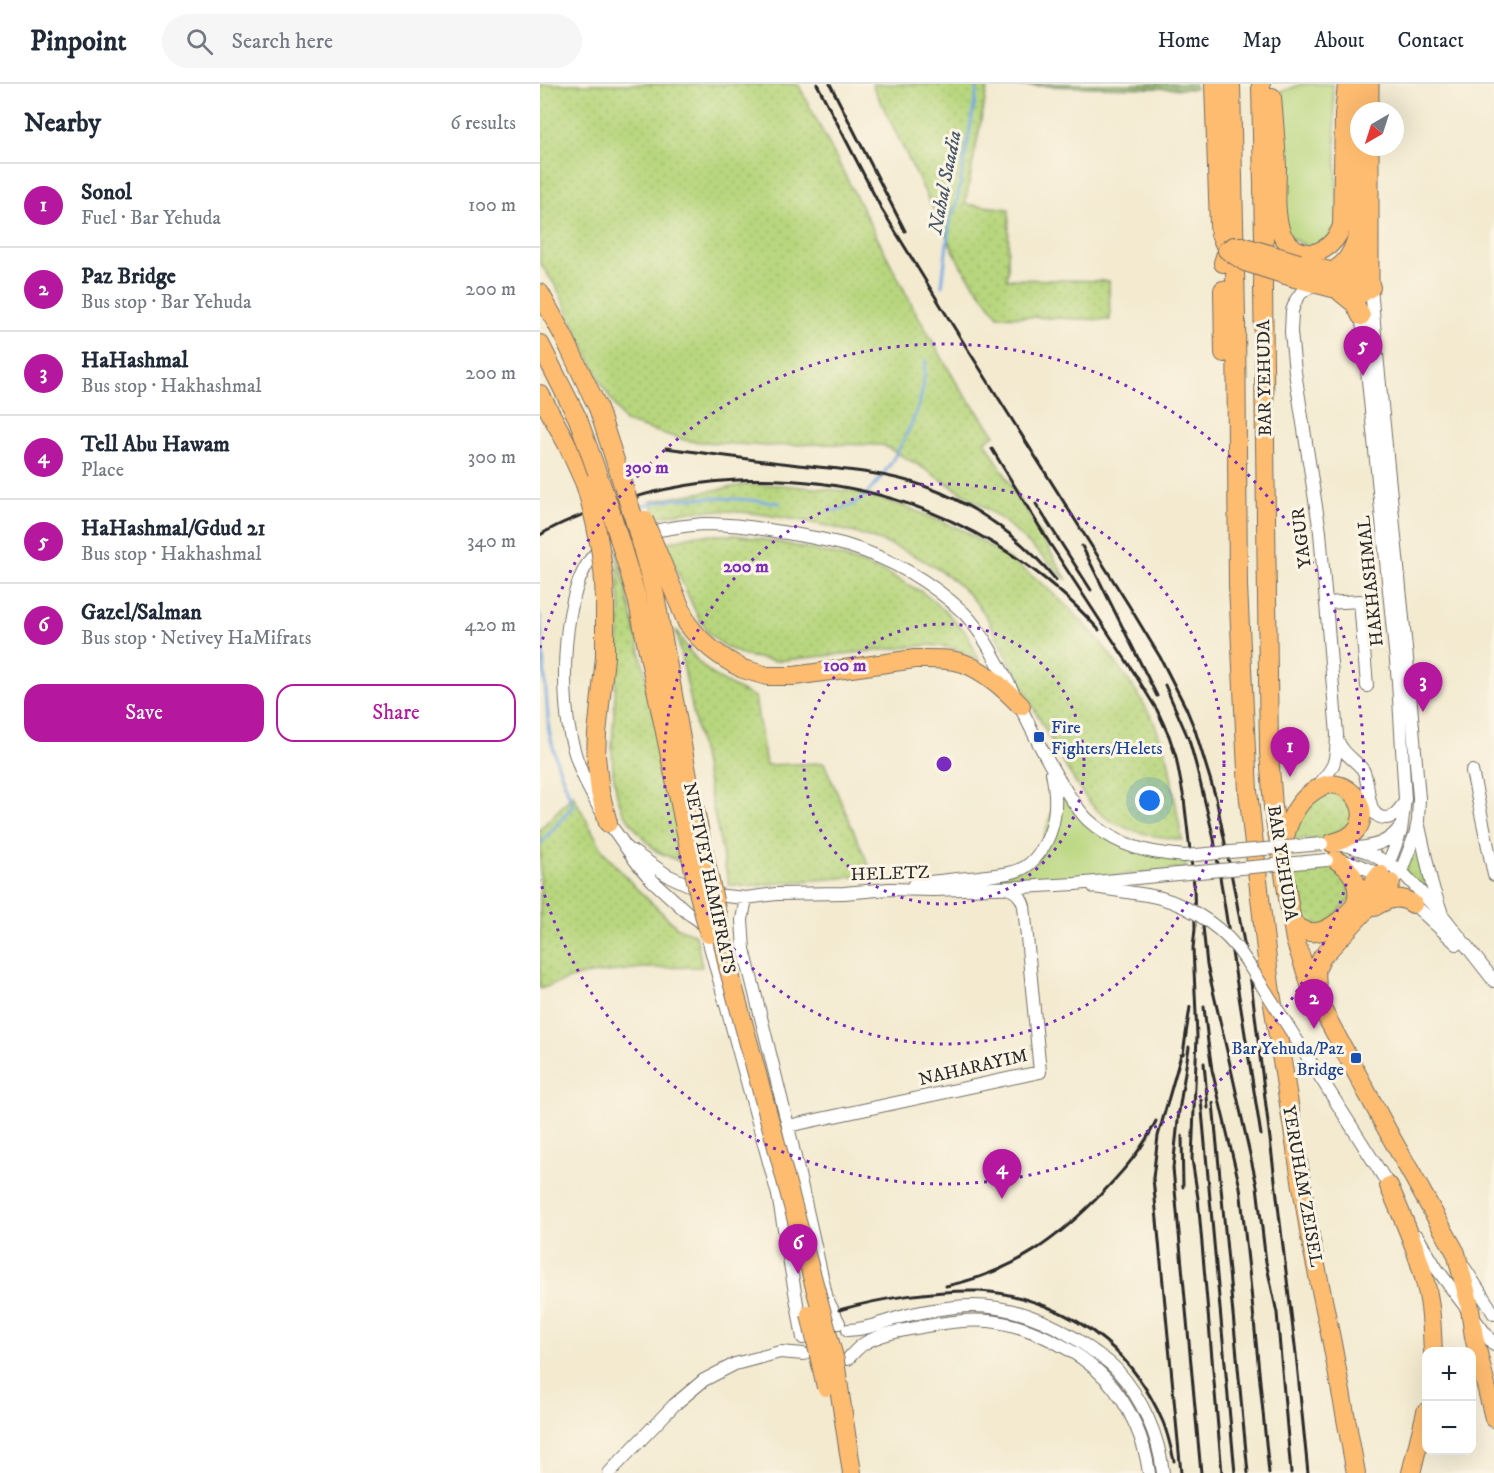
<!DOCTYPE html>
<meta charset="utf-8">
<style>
body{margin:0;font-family:"IM FELL DW Pica",serif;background:#f6f6f7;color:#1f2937}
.controls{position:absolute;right:18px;bottom:18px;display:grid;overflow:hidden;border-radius:12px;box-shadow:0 6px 24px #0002}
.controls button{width:54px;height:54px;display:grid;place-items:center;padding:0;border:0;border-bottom:2px solid #e0e1e3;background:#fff;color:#1f2937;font:30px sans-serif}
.compass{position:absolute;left:810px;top:18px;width:54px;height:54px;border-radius:50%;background:#fff;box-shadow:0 6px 24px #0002;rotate:219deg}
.you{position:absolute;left:610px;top:717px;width:21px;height:21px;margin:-15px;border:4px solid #fff;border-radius:50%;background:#1a73e8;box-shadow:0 0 0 9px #1a73e833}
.badge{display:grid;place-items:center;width:39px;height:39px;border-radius:50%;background:#b5179e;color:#fff;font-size:20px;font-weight:700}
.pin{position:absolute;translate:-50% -50px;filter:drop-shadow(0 2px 3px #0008)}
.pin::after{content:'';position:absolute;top:32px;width:21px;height:18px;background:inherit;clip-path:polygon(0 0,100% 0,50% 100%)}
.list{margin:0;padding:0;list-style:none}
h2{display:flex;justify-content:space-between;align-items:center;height:78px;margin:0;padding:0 24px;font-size:26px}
h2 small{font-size:20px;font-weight:400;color:#747a83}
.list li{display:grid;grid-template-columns:39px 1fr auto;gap:18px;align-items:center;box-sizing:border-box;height:84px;padding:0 24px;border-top:2px solid #e0e1e3}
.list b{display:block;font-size:22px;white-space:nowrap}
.list p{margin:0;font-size:20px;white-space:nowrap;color:#747a83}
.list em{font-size:20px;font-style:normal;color:#747a83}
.actions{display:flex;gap:12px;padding:18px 24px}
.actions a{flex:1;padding:14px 0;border:2px solid #b5179e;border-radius:18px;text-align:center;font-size:21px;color:#b5179e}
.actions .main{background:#b5179e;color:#fff}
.icon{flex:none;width:33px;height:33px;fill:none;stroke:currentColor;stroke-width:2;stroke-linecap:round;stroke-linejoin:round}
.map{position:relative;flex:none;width:954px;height:1389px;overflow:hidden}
header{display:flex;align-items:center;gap:36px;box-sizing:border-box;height:84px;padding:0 30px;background:#fff;border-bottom:2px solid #e0e1e3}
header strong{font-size:28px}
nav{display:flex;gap:33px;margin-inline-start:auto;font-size:21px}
.search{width:420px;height:54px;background:#f6f6f7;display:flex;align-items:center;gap:15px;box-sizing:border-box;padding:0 21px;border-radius:33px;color:#747a83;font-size:22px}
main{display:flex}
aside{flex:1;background:#fff}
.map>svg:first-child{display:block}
.grass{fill:url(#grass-dots);stroke:#718054;stroke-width:1.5}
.forest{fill:url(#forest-firs);stroke:#5e714c;stroke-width:1.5}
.green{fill:#b7d67d;stroke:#718054;stroke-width:1.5}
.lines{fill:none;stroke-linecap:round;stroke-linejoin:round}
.stream{stroke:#77a9e3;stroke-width:3}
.minor-casing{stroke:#716e65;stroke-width:14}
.major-casing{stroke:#716e65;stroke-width:17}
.highway-casing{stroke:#716e65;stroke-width:20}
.minor{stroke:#fff;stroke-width:12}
.major{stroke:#febc70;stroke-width:15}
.highway{stroke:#febc70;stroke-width:18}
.rail{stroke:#2b2b2b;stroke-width:3}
.minor-bridge-casing{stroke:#716e65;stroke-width:14;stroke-linecap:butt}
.highway-bridge-casing{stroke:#716e65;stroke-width:20;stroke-linecap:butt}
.minor-bridge{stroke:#fff;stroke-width:12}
.highway-bridge{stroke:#febc70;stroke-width:18}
.ring{fill:none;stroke:#7b2cbf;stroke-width:3;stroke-dasharray:3 6}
.transit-dot{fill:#1a4fb4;stroke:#fcf5e5;stroke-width:2}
.labels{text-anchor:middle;stroke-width:6;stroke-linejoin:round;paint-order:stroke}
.street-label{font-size:18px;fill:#2b2b2b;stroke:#fcf5e5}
.transit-label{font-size:18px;fill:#164399;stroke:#fcf5e5;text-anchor:start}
.water-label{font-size:20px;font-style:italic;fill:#46576b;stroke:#fcf5e5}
.centre{fill:#7b2cbf;stroke:#fcf5e5;stroke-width:3}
.ring-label{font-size:18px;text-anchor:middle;font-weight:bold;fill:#7b2cbf;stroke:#fcf5e5;stroke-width:6;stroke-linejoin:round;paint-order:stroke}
</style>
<header>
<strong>Pinpoint</strong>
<div class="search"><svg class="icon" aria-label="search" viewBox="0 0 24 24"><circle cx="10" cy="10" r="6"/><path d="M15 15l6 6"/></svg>Search here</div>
<nav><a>Home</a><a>Map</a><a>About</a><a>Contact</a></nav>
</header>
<main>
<aside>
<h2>Nearby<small>6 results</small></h2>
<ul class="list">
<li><span class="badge">1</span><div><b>Sonol</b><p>Fuel · Bar Yehuda</p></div><em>100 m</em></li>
<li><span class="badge">2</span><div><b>Paz Bridge</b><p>Bus stop · Bar Yehuda</p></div><em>200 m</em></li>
<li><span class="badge">3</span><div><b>HaHashmal</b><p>Bus stop · Hakhashmal</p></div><em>200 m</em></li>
<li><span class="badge">4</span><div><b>Tell Abu Hawam</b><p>Place</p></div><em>300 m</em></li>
<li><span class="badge">5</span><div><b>HaHashmal/Gdud 21</b><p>Bus stop · Hakhashmal</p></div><em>340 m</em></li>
<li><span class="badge">6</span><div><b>Gazel/Salman</b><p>Bus stop · Netivey HaMifrats</p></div><em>420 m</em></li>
</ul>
<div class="actions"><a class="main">Save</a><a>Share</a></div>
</aside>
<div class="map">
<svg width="954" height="1389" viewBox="0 0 954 1389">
<defs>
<pattern id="grass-dots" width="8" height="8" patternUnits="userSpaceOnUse" patternTransform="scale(1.5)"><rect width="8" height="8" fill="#b7d67d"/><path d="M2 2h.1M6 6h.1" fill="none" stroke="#9eb86c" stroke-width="1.8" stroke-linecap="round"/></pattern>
<pattern id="forest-firs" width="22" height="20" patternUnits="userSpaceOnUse" patternTransform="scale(1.5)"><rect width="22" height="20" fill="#91b76c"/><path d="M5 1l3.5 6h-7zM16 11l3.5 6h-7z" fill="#779559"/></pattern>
</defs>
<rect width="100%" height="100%" fill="#fcf5e5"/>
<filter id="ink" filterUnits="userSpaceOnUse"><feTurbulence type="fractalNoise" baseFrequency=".0167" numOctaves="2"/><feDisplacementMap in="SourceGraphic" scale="12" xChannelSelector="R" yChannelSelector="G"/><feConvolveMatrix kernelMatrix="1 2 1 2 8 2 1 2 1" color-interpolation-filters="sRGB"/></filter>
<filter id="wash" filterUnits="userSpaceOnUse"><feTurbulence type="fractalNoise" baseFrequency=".008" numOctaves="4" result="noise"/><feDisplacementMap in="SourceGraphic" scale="24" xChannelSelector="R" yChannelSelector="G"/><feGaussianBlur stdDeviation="1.35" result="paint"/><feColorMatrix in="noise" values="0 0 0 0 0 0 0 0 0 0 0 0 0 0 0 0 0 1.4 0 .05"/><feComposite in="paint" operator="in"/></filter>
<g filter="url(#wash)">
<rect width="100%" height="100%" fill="#f3ead0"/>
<!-- grass -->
<path class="grass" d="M0,0H258L373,223L419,303L455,351L445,357L527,496L502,472L464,437L435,417L380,382L343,361L279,360L227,362L148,357L85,338L62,301L17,204L0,179Z
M332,0H448L425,120L469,125L468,187L467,195L569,197L570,236L458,232L421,182Z
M204,401H243L317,408L366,423L425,447L463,471L503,500L533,528L560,557L598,610L614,638L628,675L642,756C617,753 585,748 564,732C546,719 535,697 523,678C504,645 487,611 470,578C461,562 454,544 444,529C400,466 311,444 239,433C211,428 182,425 153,427C141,428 129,431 117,433L111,417Z
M157,451H196L237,458L300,472L346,489L382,508L405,527L427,550L439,576L414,564L389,561L236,577L206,572L186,563L170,551L159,535L124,459Z
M77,464L148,781L116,767L99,749L83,728L77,711L73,688L72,663L80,527Z
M136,546C141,554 146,563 152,570C167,591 192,603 215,613L226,681L284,679L333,791L206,802L189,801Z
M798,707L816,723L811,745L791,755L752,756V745L774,711Z
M33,711L63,767L95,803L138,844L156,851L162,883L102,884L42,891L0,905V745Z
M877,754L896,822L865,787Z
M796,781L814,811L786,842L761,840L751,782Z"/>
<!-- forest -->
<path class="forest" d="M448,0H655V5L448,1Z"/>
<!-- green -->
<path class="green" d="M762,0H792L794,15L798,123L797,145L775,166L745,151L738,9Z
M518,706L545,739L646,776V784L543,795L444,802L443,796L497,778Z"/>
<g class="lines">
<!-- stream -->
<path class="stream" d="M402,202L410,134L416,122L438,0
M96,423C146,409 189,414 240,419
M289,427C297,426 305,425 312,421C342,404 372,346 381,313C384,301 384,288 386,276
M0,532L9,647L16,675L33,722L0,760"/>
</g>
</g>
<g filter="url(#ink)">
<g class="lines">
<defs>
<path id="minor" d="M774,200L761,209L756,216L752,227L751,248L755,288L780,448L797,651C796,680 795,682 777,703
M831,203L835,250L868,585L879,714L878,737L875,751L861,787L851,799
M821,226L858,597L865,715L861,747L852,771L840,790
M786,519L820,517L827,602
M798,657C803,671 815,675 823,686C831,698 824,734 846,734C854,734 860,725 864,719
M932,687L954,791
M879,742L892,801L901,827
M793,760L809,762L828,768L861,787L904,833L954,897
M818,764C835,762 850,758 860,743
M92,767L127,791L160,806L174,811L206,814L236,810L304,809L349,805L393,806L481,803L535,800L627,791
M799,776L819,781L844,793
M374,800C396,797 417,795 439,793C452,791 467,791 479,786C488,783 495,775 500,768C517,744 518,717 512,689
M554,803L607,811
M206,814L202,836L204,865L248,1042L287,1215L299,1239
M868,815L917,860
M772,980L853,1108
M248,1042L500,988L484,822C481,812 476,806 466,804
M877,1152L897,1185L954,1261
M924,1183L954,1230
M308,1246C326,1246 343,1238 361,1233C378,1228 397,1225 415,1223C465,1217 513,1237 552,1266C560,1272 570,1278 577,1286C602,1314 619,1352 623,1389
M263,1254L238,1111L165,844C161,836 155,834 148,829C137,819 125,808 114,798C102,787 94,775 85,762C80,754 74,746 68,738C45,703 28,662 26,619C23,576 25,481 69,459C80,453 91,452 103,449C124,445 144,441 166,440C188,440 213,443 235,447C260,451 285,455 309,462C351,475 391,498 423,528C437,542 447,559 456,576C479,616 496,660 521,699C529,712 537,725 548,736C570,756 598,767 627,770
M308,1275C313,1269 318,1263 325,1259C340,1250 364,1246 381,1243C404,1239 426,1235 449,1237C489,1241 539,1266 566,1295C589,1320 605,1356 609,1389
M69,1389L134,1321L164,1296L195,1280L240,1268L264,1270"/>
<path id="major" d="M817,0L819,195
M831,27V0
M831,63V203"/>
<path id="highway" d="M674,0L679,141L680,150L687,166L683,179
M691,0L696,232L698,502L708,707L730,902L748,1014L770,1153L792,1259L816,1389
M721,0L724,154L723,203L729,668L733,723L755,856L771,903L781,923L852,1055L916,1169L929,1218L934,1253L954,1334
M732,13C734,36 736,59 737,83C737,104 734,127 741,148C743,155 749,160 755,165C776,177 795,161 802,142L804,31L807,0
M792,187C809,180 814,163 819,147
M755,194L819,211L831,203L819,195L759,179
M683,206L684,269
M799,207L815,220L821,232
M0,209L23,251L58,324
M0,260L38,335
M0,310L27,360L45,400
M65,516V573L57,650L56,672L60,708L68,739
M203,585L227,592H254L375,575C391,575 408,574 423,579C445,587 465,605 481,622
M743,763C746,744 752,727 766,713C772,708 778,703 786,701C817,694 845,747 792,759
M796,776C812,785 822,802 815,821
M834,823C847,815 859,810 873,820
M752,837C782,873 823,813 840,790
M777,907L776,886L782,873L851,799
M849,1102C865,1139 882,1176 889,1216C892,1233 892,1251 893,1268
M298,1297L312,1389
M871,1389L886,1328"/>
</defs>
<!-- minor casing -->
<use href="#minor" class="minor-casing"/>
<!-- major casing -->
<use href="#major" class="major-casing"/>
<!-- highway casing -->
<use href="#highway" class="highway-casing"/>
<!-- minor -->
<use href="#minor" class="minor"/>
<!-- major -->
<use href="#major" class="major"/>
<!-- highway -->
<use href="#highway" class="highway"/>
<!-- rail -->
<path class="rail" d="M277,0L341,124L420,253L588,520L620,573L646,624L655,646L676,714L696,814L711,898L756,1270L768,1389
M290,0L365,147
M126,364C170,370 213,376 258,381C299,385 344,388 384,402C435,420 482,454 516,496
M452,365L510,460L593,587L617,626L629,652L636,673L644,715L654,801L655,845L653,864L657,952L652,1075L658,1114L682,1389
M496,420L551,506
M0,451C24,436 53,427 79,418C250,362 439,412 559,546
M542,462L617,612
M625,601L649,656L656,681L674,755L721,1051
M662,833L667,881L687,967L717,1102L726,1178L737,1229L751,1389
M664,923L668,958L672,986L700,1103L709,1186L729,1389
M649,963L639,1027L633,1084L661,1389
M643,970L650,923
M641,971L618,1052L613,1094L641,1389
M664,979L668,1024
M661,1016L695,1389
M673,1019L708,1389
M642,1052L643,1103
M406,1202C474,1188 518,1155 565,1106C585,1085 604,1063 616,1037
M299,1226C342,1214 394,1206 439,1207C482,1209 532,1229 565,1257C590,1278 610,1308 623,1338C628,1350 631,1364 634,1377"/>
<defs>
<path id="minor-bridge" d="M627,770L644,772L782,760
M627,791L787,776
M607,811C640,816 676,838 697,864C709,880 719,897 730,914C744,936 758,958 772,980"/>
<path id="highway-bridge" d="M755,194L705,178L687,166L694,162H702L759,179
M58,324L95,438L115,511L147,688L188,883L295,1277L298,1297
M38,335L71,428L97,514L159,811L169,850
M45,400C57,439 64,475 65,516
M104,436L147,539C162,560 180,573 203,585
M270,1230L286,1303"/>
</defs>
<!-- minor-bridge casing -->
<use href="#minor-bridge" class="minor-bridge-casing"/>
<!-- highway-bridge casing -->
<use href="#highway-bridge" class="highway-bridge-casing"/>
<!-- minor-bridge -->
<use href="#minor-bridge" class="minor-bridge"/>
<!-- highway-bridge -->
<use href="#highway-bridge" class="highway-bridge"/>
</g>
</g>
<!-- distance rings -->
<g class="ring">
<circle cx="404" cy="680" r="140"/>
<circle cx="404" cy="680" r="280"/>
<path d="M0 564A420 420 0 1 1 0 796"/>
</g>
<!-- markers -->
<g class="transit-dot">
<rect x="493" y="647" width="12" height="12" rx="3"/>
<rect x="810" y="968" width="12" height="12" rx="3"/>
</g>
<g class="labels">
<!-- street labels -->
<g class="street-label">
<text transform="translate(724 294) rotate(-91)" y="6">BAR YEHUDA</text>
<text transform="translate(761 454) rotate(-97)" y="6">YAGUR</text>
<text transform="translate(830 497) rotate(-96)" y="6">HAKHASHMAL</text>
<text transform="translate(743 779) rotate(81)" y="6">BAR YEHUDA</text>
<text transform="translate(350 789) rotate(-2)" y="6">HELETZ</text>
<text transform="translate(170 794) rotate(78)" y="6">NETIVEY HAMIFRATS</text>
<text transform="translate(433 983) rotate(-13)" y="6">NAHARAYIM</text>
<text transform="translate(763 1102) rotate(80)" y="6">YERUHAM ZEISEL</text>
</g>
<!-- transit labels -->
<g class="transit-label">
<text x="511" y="649">Fire<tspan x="511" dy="21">Fighters/Helets</tspan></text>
<text x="804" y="970" text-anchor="end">Bar Yehuda/Paz<tspan x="804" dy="21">Bridge</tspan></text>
</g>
<!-- water labels -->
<g class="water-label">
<text transform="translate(404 98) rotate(-79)" y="7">Nahal Saadia</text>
</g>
</g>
<circle cx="404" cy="680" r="9" class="centre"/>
<g class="ring-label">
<text x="107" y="389">300 m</text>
<text x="206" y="488">200 m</text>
<text x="305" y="587">100 m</text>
</g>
</svg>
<div class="controls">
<button>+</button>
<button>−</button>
</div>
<svg class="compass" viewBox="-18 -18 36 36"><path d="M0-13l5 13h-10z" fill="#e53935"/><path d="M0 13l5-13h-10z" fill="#747a83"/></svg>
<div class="you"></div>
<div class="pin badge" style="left:750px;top:693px">1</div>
<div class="pin badge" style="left:774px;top:945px">2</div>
<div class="pin badge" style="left:883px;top:628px">3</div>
<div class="pin badge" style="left:462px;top:1115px">4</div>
<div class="pin badge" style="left:823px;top:292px">5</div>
<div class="pin badge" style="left:258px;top:1190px">6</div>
</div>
</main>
